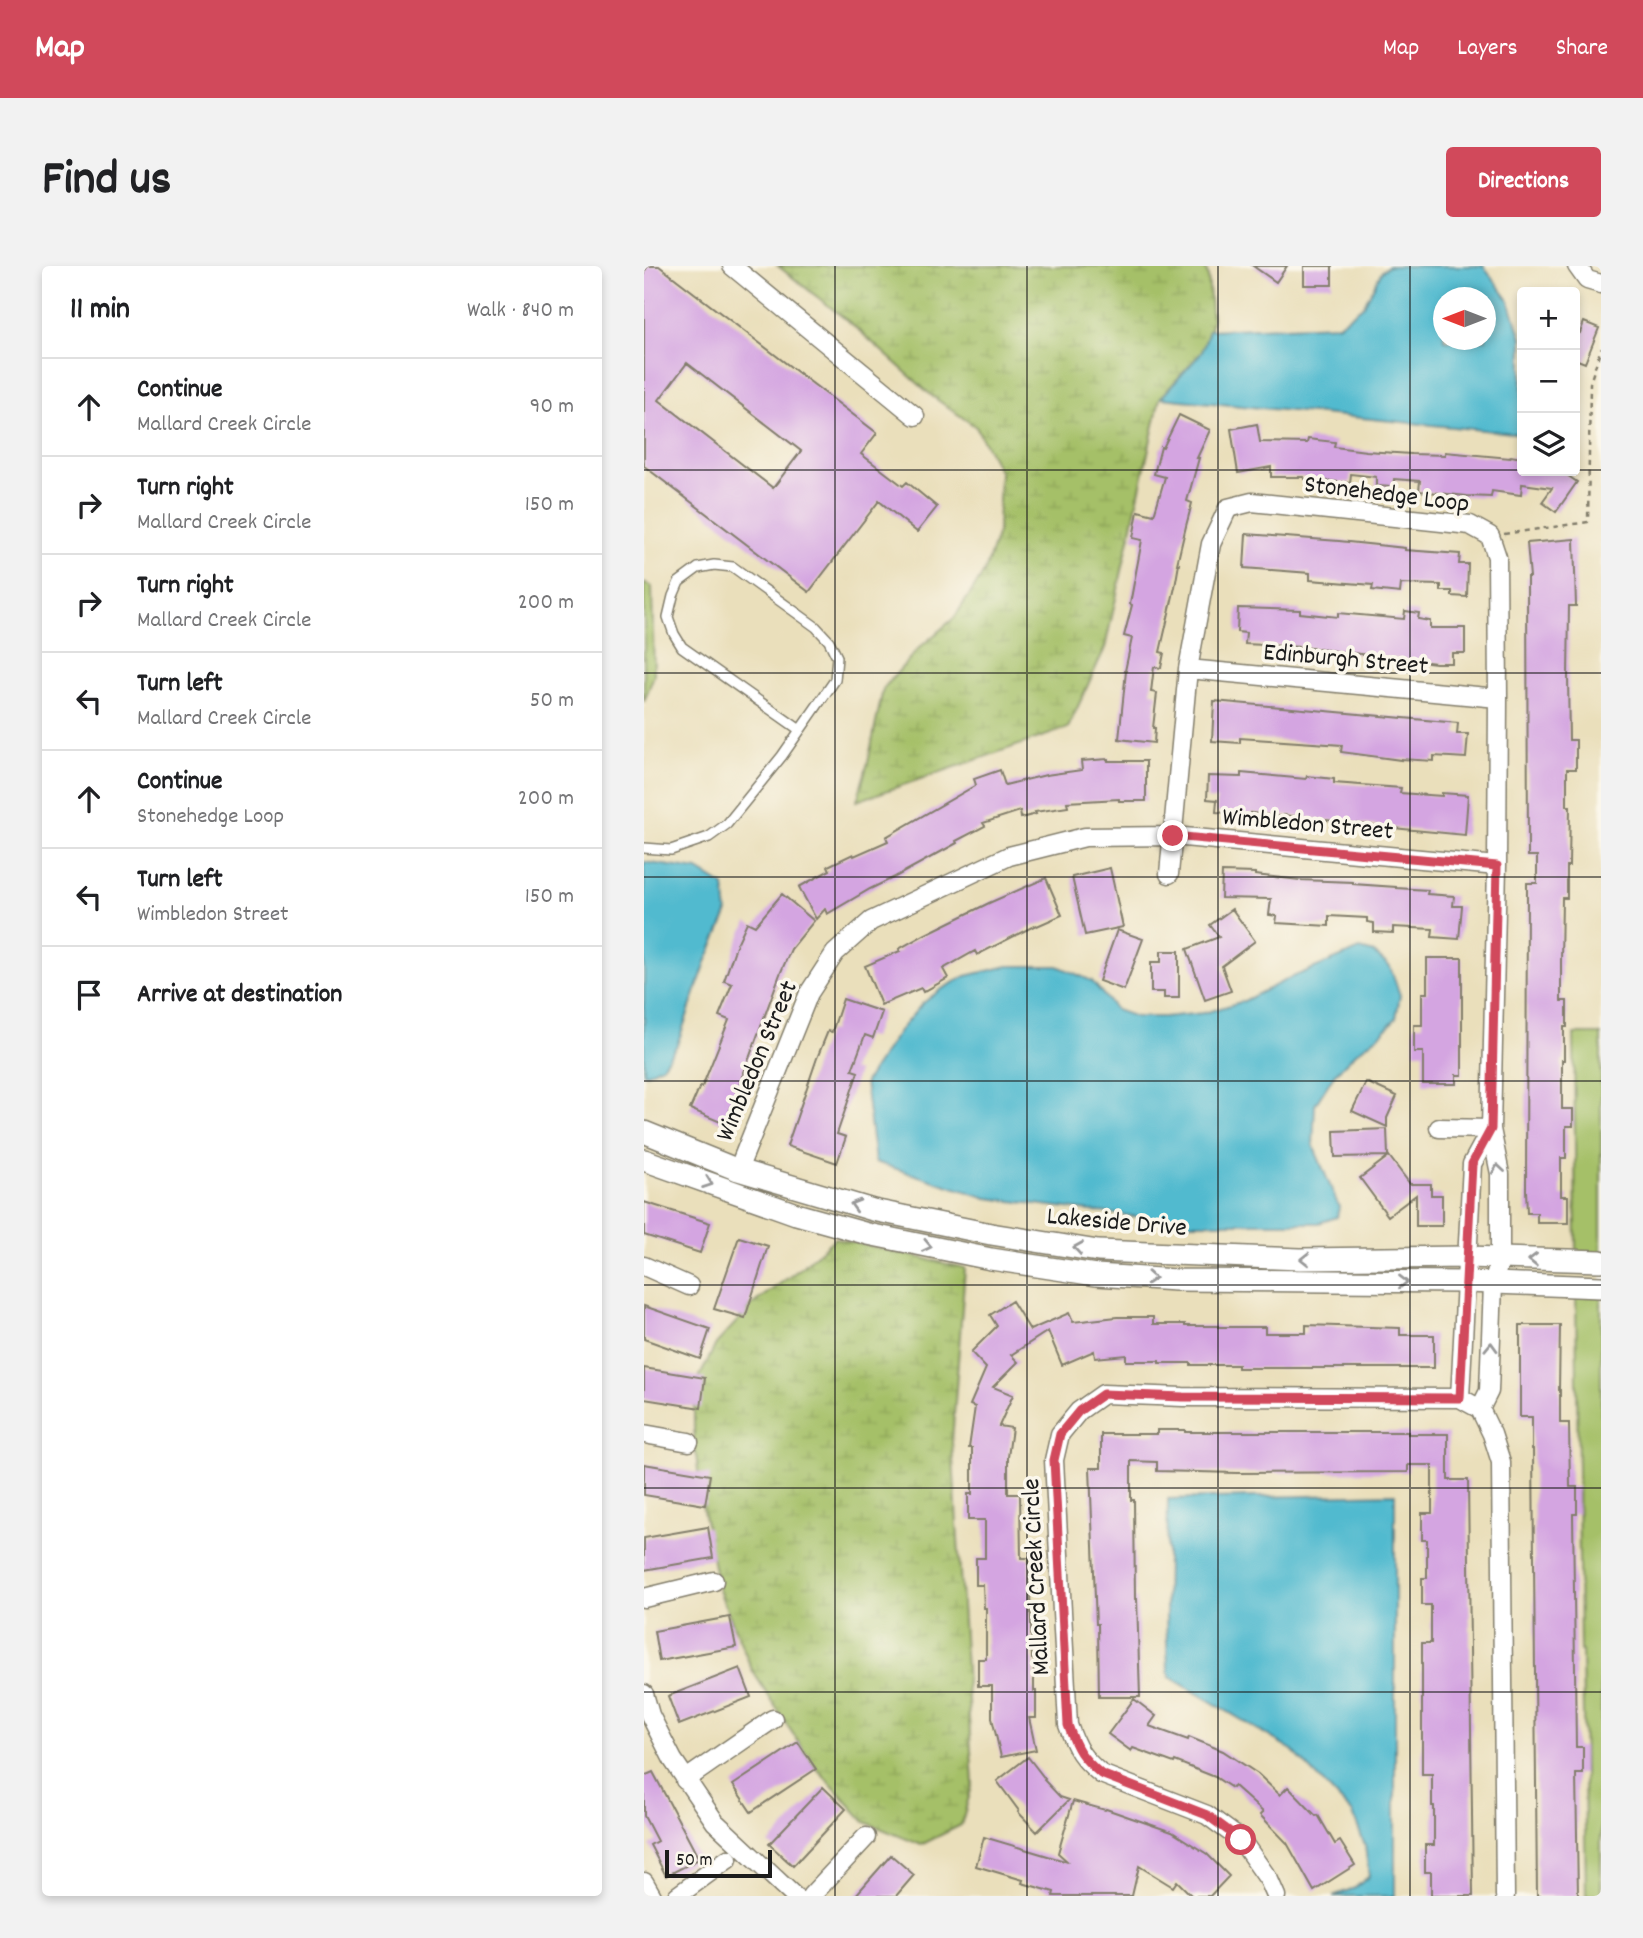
<!DOCTYPE html>
<meta charset="utf-8">
<style>
body{margin:0;font-family:Dekko,sans-serif;background:#f2f2f2;color:#202124}
.controls{position:absolute;right:21px;top:21px;display:grid;overflow:hidden;border-radius:7px;box-shadow:0 4px 10px #0003}
.controls button{width:63px;height:63px;display:grid;place-items:center;padding:0;border:0;border-bottom:2px solid #e0e0e0;background:#fff;color:#202124;font:35px sans-serif}
.compass{position:absolute;left:789px;top:21px;width:63px;height:63px;border-radius:50%;background:#fff;box-shadow:0 4px 10px #0003;rotate:270deg}
.scale{position:absolute;left:21px;bottom:18px;width:107px;box-sizing:border-box;padding-left:7px;border:4px solid #1c1c1c;border-top:0;font-size:19px;line-height:24px;white-space:nowrap;color:#1c1c1c;-webkit-text-stroke:5px #fbf7ec;paint-order:stroke}
.stop{position:absolute;width:21px;height:21px;margin:-16px;border:5px solid #d1495b;border-radius:50%;background:#fff}
.stop.end{background:#d1495b;border-color:#fff;box-shadow:0 2px 7px #0008}
.list{margin:0;padding:0;list-style:none}
h2{display:flex;justify-content:space-between;align-items:center;height:91px;margin:0;padding:0 28px;font-size:30px}
h2 small{font-size:23px;font-weight:400;color:#757577}
.list li{display:grid;grid-template-columns:46px 1fr auto;gap:21px;align-items:center;box-sizing:border-box;height:98px;padding:0 28px;border-top:2px solid #e0e0e0}
.list b{display:block;font-size:26px;white-space:nowrap}
.list p{margin:0;font-size:23px;white-space:nowrap;color:#757577}
.list em{font-size:23px;font-style:normal;color:#757577}
.icon{flex:none;width:38px;height:38px;fill:none;stroke:currentColor;stroke-width:2;stroke-linecap:round;stroke-linejoin:round}
.map{position:relative;flex:none;width:957px;height:1630px;overflow:hidden;border-radius:7px}
header{display:flex;align-items:center;gap:42px;box-sizing:border-box;height:98px;padding:0 35px;background:#d1495b;color:#fff}
header strong{font-size:33px}
nav{display:flex;gap:38px;margin-inline-start:auto;font-size:24px}
.intro{display:flex;align-items:center;justify-content:space-between;box-sizing:border-box;height:168px;padding:0 42px}
h1{margin:0;font-size:49px}
.button{padding:18px 32px;border-radius:7px;background:#d1495b;color:#fff;font-size:24px;font-weight:700}
main{display:flex;gap:42px;padding:0 42px}
aside{flex:1;background:#fff;border-radius:7px;box-shadow:0 4px 10px #0003}
.map>svg:first-child{display:block}
.green{fill:#a5c067;stroke:#606e42;stroke-width:2}
.wetland{fill:url(#wetland-marsh);stroke:#606e42;stroke-width:2}
.water{fill:#51bacf;stroke:#366b76;stroke-width:2;fill-rule:evenodd}
.building{fill:#d4a5e1;fill-rule:evenodd}
.lines{fill:none;stroke-linecap:round;stroke-linejoin:round}
.service-casing{stroke:#837e6c;stroke-width:12}
.minor-casing{stroke:#837e6c;stroke-width:21}
.tertiary-casing{stroke:#837e6c;stroke-width:24}
.path{stroke:#837e6c;stroke-width:2.5;stroke-dasharray:5 5;stroke-linecap:butt}
.service{stroke:#fff;stroke-width:9}
.minor{stroke:#fff;stroke-width:18}
.tertiary{stroke:#fff;stroke-width:21}
.oneway{stroke:#999}
.route{stroke:#d1495b;stroke-width:9}
.grid{fill:none;stroke:#1c1c1c;stroke-width:2;stroke-opacity:0.55}
.labels{text-anchor:middle;stroke-width:7;stroke-linejoin:round;paint-order:stroke}
.street-label{font-size:26px;fill:#1c1c1c;stroke:#fbf7ec}
</style>
<header>
<strong>Map</strong>
<nav><a>Map</a><a>Layers</a><a>Share</a></nav>
</header>
<div class="intro"><h1>Find us</h1><a class="button">Directions</a></div>
<main>
<aside>
<h2>11 min<small>Walk · 840 m</small></h2>
<ul class="list">
<li><svg class="icon" aria-label="ahead" viewBox="0 0 24 24"><path d="M12 20V5M6 11l6-6 6 6"/></svg><div><b>Continue</b><p>Mallard Creek Circle</p></div><em>90 m</em></li>
<li><svg class="icon" aria-label="right" viewBox="0 0 24 24"><path d="M7 20v-9h11M14 6l5 5-5 5"/></svg><div><b>Turn right</b><p>Mallard Creek Circle</p></div><em>150 m</em></li>
<li><svg class="icon" aria-label="right" viewBox="0 0 24 24"><path d="M7 20v-9h11M14 6l5 5-5 5"/></svg><div><b>Turn right</b><p>Mallard Creek Circle</p></div><em>200 m</em></li>
<li><svg class="icon" aria-label="left" viewBox="0 0 24 24"><path d="M17 20v-9H6M10 6l-5 5 5 5"/></svg><div><b>Turn left</b><p>Mallard Creek Circle</p></div><em>50 m</em></li>
<li><svg class="icon" aria-label="ahead" viewBox="0 0 24 24"><path d="M12 20V5M6 11l6-6 6 6"/></svg><div><b>Continue</b><p>Stonehedge Loop</p></div><em>200 m</em></li>
<li><svg class="icon" aria-label="left" viewBox="0 0 24 24"><path d="M17 20v-9H6M10 6l-5 5 5 5"/></svg><div><b>Turn left</b><p>Wimbledon Street</p></div><em>150 m</em></li>
<li><svg class="icon" aria-label="arrive" viewBox="0 0 24 24"><path d="M6 21V4h12l-3 4 3 4H6"/></svg><div><b>Arrive at destination</b></div></li>
</ul>
</aside>
<div class="map">
<svg width="957" height="1630" viewBox="0 0 957 1630">
<defs>
<pattern id="wetland-marsh" width="20" height="14" patternUnits="userSpaceOnUse" patternTransform="scale(1.75)"><rect width="20" height="14" fill="#a5c067"/><path d="M1 5h8M5 5V1M11 12h8M15 12V8" fill="none" stroke="#8da459"/></pattern>
</defs>
<rect width="100%" height="100%" fill="#fbf7ec"/>
<filter id="ink" filterUnits="userSpaceOnUse"><feTurbulence type="fractalNoise" baseFrequency=".0143" numOctaves="2"/><feDisplacementMap in="SourceGraphic" scale="14" xChannelSelector="R" yChannelSelector="G"/><feConvolveMatrix kernelMatrix="1 2 1 2 8 2 1 2 1" color-interpolation-filters="sRGB"/></filter>
<filter id="wash" filterUnits="userSpaceOnUse"><feTurbulence type="fractalNoise" baseFrequency=".00686" numOctaves="4" result="noise"/><feDisplacementMap in="SourceGraphic" scale="28" xChannelSelector="R" yChannelSelector="G"/><feGaussianBlur stdDeviation="1.57" result="paint"/><feColorMatrix in="noise" values="0 0 0 0 0 0 0 0 0 0 0 0 0 0 0 0 0 1.4 0 .05"/><feComposite in="paint" operator="in"/></filter>
<g filter="url(#wash)">
<rect width="100%" height="100%" fill="#eadfbb"/>
<!-- green -->
<path class="green" d="M0,317L8,321L10,409L0,436Z
M930,768H957V987H932Z
M932,1028L957,1029V1630H942L938,1385H936Z"/>
<!-- wetland -->
<path class="wetland" d="M134,0H561L564,10L568,56L558,86L516,132L461,382L424,462L213,535L224,496L239,423L273,384L310,352L341,305L354,266L356,206L332,161L288,130L209,59Z
M191,972L321,1002L308,1176L329,1517L317,1559L277,1579L221,1556L167,1496L108,1404L74,1322L58,1238L50,1172V1122L72,1078L109,1038L157,1002Z"/>
<!-- water -->
<path class="water" d="M745,0H839L864,33L878,71V168L517,132L558,86L565,64L694,59L720,39L738,5ZM800,32H842V74H800Z
M0,596L54,604L80,620L83,648L62,696L33,779L18,800L2,808H0Z
M716,683L730,687L746,701L756,729L752,752L738,767L712,787L690,809L671,839L669,879L695,941L693,951L675,957H543L343,932L231,896L221,816L254,766L278,738L296,724L322,710L364,700H414L448,715L472,744L492,751H520L560,747L600,735L644,713Z
M751,1228V1630H689L711,1622L725,1610L721,1580L709,1548L648,1484L526,1411L524,1405L522,1349L524,1233Z"/>
<g id="blocks">
<!-- building -->
<path class="building" d="M4,0H15L233,167L217,188L259,220L263,216L293,241L273,266L235,235L165,326L0,200V6ZM43,97L157,185L129,222L15,134Z
M609,0H643L632,16Z
M660,0H688V19H660Z
M940,56L955,62L941,97L931,93V65L936,67Z
M535,149L566,164L553,192H555L543,235L548,237L542,260L533,298H535L531,321L516,386L520,387L517,402L510,401L507,426L513,427L509,462H511L510,477L475,473L482,405H481L488,372L480,370L488,339L486,338L498,274L489,272L494,245L510,249L521,211L510,208L517,181L519,182Z
M613,158L616,176L663,177L664,173L691,176L690,181L722,185L767,188L801,189V186L866,192L867,190L878,192V205H917L933,216L912,246L898,236L908,222L878,218L877,229L848,225L847,231L823,230L775,225L776,215L750,213L749,221L732,220V211L707,208L706,217L660,213V211H627V201L594,207L587,163Z
M602,268L695,275L761,282V284L816,288L815,298H824L823,331L808,330V325H797V319L757,318L756,327L728,324L729,319L666,314V307L600,302Z
M930,273L932,340H925L924,410L925,474H932V503H923V540H926L925,600H923V632H918L917,697V735H923V761H920V794H918V843H929V860H922V892H917V930H924V957H893V947H883L882,924L883,617H893V590H884L883,311H886L883,277Z
M594,342L656,344V347L694,351V347L760,353L761,345L775,347L774,353L786,355V362H821V387H808V397H792L658,381L601,378L602,367L593,366Z
M570,435L814,457L813,468H824L822,492L790,490V495L757,493V494L697,486L698,479L596,472V477L568,475Z
M464,493V495H502V535H475V533L423,536L424,541L391,546L392,548L377,552L376,545L339,557L341,560L312,575L313,577L251,611L226,623L183,648L181,643L172,653L155,621L186,604L184,600L209,588L210,590L244,575L242,571L332,519L330,513L356,504L361,519L402,509L438,504L437,495Z
M597,507L662,513L663,510L690,513V517L757,522L756,527L798,530V527L824,529L821,569L759,563L640,549V551L607,547V549L572,546L573,534L563,533L564,510L597,511Z
M466,602L479,661L441,669L428,611Z
M578,606L611,607V609L656,614L709,616V618L752,621V622L784,624L783,628L810,630L809,640H818L815,673L788,671L789,663L749,661V667L730,666V657L723,656V652L685,650V660L632,657L633,650L625,649L627,633L577,632Z
M402,612L418,649L393,660L392,659L333,689L331,685L299,703L304,712L279,726L277,722L237,739L221,700L256,685L255,683L280,669L345,637Z
M138,628L170,655L147,683L136,708L81,858L46,843L56,820L58,821L85,754L75,750L88,718L80,715L92,680L103,656L111,660Z
M588,643L611,675L578,700L587,725L561,734L543,683L575,671L566,659Z
M473,664L499,673L480,724L455,715Z
M517,685H535V732H520V726H507V696H517Z
M783,692H818V809H812V818H779V786H770V759H778V727H783Z
M199,733L238,746L229,772L221,769L208,804L214,806L193,868L202,871L193,897L143,880L173,792L184,765L188,766Z
M722,816L753,830L743,852V861L708,845Z
M743,863L744,890L691,891L690,865Z
M745,890L766,918H787V929H798V960H772V929L744,950L716,912Z
M0,936L66,957L56,987L0,969Z
M95,971L124,980L101,1052L70,1043Z
M368,1035L386,1064L425,1047L429,1056L473,1051H509V1058H541V1060H574V1061H621V1067H662V1059L756,1062V1069H790V1102H594V1099H547V1097H515V1095H482V1089L451,1092L450,1085L418,1099L404,1065L367,1089L374,1096L349,1121L369,1129L355,1160L368,1162L364,1191V1228H376L377,1292H385L388,1393H390V1425H392V1452H385L392,1484L357,1491L348,1452V1420H334V1393H342V1342H340L339,1319H332V1292H341V1254H324V1228H328V1182H325L331,1141L326,1139L342,1102L327,1086L353,1060L346,1049Z
M0,1040L66,1063L56,1093L0,1073Z
M876,1059H916L915,1124H916V1157H925L926,1221H933V1248H929L932,1481H939V1508H932L934,1630H893L889,1183H888V1151H876Z
M0,1102L61,1112L57,1142L0,1133Z
M513,1164H541V1166H764V1168H804V1214H824L829,1630H787V1606H781V1579H790V1540H788V1508H778V1377H787V1339H778V1312H783V1274H778V1247H788V1199H764V1206L593,1207L513,1205V1196L487,1195V1234H490L491,1333H493L496,1431H455L454,1358H452L446,1202H457V1168H513Z
M0,1198L66,1209L61,1239L0,1229Z
M64,1261L69,1292L0,1304V1272Z
M86,1351L92,1381L15,1395L10,1365Z
M96,1402L107,1431L35,1459L24,1430Z
M490,1433L512,1450L505,1460L544,1474L545,1471L579,1485L614,1508L636,1529L644,1521L672,1550L674,1549L691,1578L696,1575L711,1599L670,1625L643,1577L616,1549L619,1546L590,1520L588,1522L571,1511L531,1495L530,1497L489,1482L487,1485L464,1468Z
M154,1476L172,1503L107,1546L89,1519Z
M384,1491L401,1513L400,1514L416,1531L425,1534L393,1566L374,1546L375,1545L353,1515Z
M9,1506L55,1593L22,1610L6,1579L13,1575L0,1550V1510Z
M179,1521L202,1543L149,1600L125,1578Z
M429,1535L461,1544L462,1543L528,1566L563,1588L585,1610L566,1630H548L533,1615L529,1621L495,1600L488,1630H409L410,1626L378,1617L379,1614L332,1600L340,1571L424,1596L414,1587Z
M247,1589L270,1609L252,1630H211Z"/>
</g>
</g>
<g filter="url(#ink)">
<use href="#blocks" fill-opacity="0" stroke="#837e6c" stroke-width="2"/>
<g class="lines">
<defs>
<path id="service" d="M0,582L27,584L65,571L83,558L138,490L191,414L193,391L185,375L172,361L89,301L70,299L54,302L35,316L29,330L24,351L30,368L38,381L156,464"/>
<path id="minor" d="M88,0L271,150
M933,0L943,14L957,18
M544,403L854,432
M525,608L544,403L567,278L584,242L608,236L826,259L846,270L853,291L854,432L853,600L847,863L856,908V993L849,1018L845,1125L836,1143
M795,862L847,863
M94,904L165,727L191,687L227,655L365,590L441,571L529,570L853,600
M0,1000L45,1020
M816,1132L828,898L847,863
M0,1168L45,1176
M0,1332L70,1315
M0,1428L6,1449L29,1494L71,1556L150,1630
M41,1514L129,1453
M0,1616L8,1630
M33,1630L84,1593
M167,1630L222,1571
M632,1630L625,1614L597,1574L563,1549L457,1508C437,1491 433,1484 424,1459L410,1194L416,1168L435,1145L459,1128L539,1131L816,1132L836,1143L848,1168L857,1196L861,1630"/>
<path id="tertiary" d="M0,866L94,904L229,944L347,968L454,985L656,993L823,991L957,995
M0,894L152,948L224,968L347,993L452,1009L532,1014L822,1016L957,1021"/>
</defs>
<!-- service casing -->
<use href="#service" class="service-casing"/>
<!-- minor casing -->
<use href="#minor" class="minor-casing"/>
<!-- tertiary casing -->
<use href="#tertiary" class="tertiary-casing"/>
<!-- path -->
<path class="path" d="M860,268L944,256L946,117L957,82"/>
<!-- service -->
<use href="#service" class="service"/>
<!-- minor -->
<use href="#minor" class="minor"/>
<!-- tertiary -->
<use href="#tertiary" class="tertiary"/>
</g>
<!-- one-way arrows -->
<defs><path id="oneway-chevron" d="M-2-3.5L2.5 0L-2 3.5" fill="none" stroke-width="1.6" stroke-linecap="round" stroke-linejoin="round" transform="scale(1.75)"/></defs>
<g class="oneway">
<use href="#oneway-chevron" transform="translate(854 903) rotate(-98)"/>
<use href="#oneway-chevron" transform="translate(64 917) rotate(20)"/>
<use href="#oneway-chevron" transform="translate(211 939) rotate(-164)"/>
<use href="#oneway-chevron" transform="translate(283 980) rotate(12)"/>
<use href="#oneway-chevron" transform="translate(434 982) rotate(-171)"/>
<use href="#oneway-chevron" transform="translate(661 993) rotate(180)"/>
<use href="#oneway-chevron" transform="translate(889 994) rotate(-179)"/>
<use href="#oneway-chevron" transform="translate(507 1012) rotate(4)"/>
<use href="#oneway-chevron" transform="translate(759 1016)"/>
<use href="#oneway-chevron" transform="translate(847 1081) rotate(-88)"/>
</g>
</g>
<g class="lines" filter="url(#ink)">
<!-- route -->
<path class="route" d="M529,570L853,600L847,863L828,898L816,1132L539,1131L459,1128L435,1145L416,1168L410,1194L424,1459C433,1484 437,1491 457,1508L563,1549L597,1574"/>
</g>
<!-- grid -->
<path class="grid" d="M191,0V1630M383,0V1630M574,0V1630M766,0V1630M0,204H878M931,204H957M0,407H957M0,611H957M0,815H957M0,1019H957M0,1222H957M0,1426H957"/>
<g class="labels">
<!-- street labels -->
<g class="street-label">
<text transform="translate(743 226) rotate(7)" y="9">Stonehedge Loop</text>
<text transform="translate(702 391) rotate(5)" y="9">Edinburgh Street</text>
<text transform="translate(664 556) rotate(5)" y="9">Wimbledon Street</text>
<text transform="translate(111 794) rotate(-67)" y="9">Wimbledon Street</text>
<text transform="translate(473 954) rotate(5)" y="9">Lakeside Drive</text>
<text transform="translate(390 1311) rotate(-93)" y="9">Mallard Creek Circle</text>
</g>
</g>
</svg>
<div class="controls">
<button>+</button>
<button>−</button>
<button><svg class="icon" aria-label="layers" viewBox="0 0 24 24"><path d="M12 4l9 5-9 5-9-5zM3 14l9 5 9-5"/></svg></button>
</div>
<svg class="compass" viewBox="-18 -18 36 36"><path d="M0-13l5 13h-10z" fill="#e53935"/><path d="M0 13l5-13h-10z" fill="#757577"/></svg>
<div class="scale">50 m</div>
<div class="stop" style="left:597px;top:1574px"></div>
<div class="stop end" style="left:529px;top:570px"></div>
</div>
</main>
